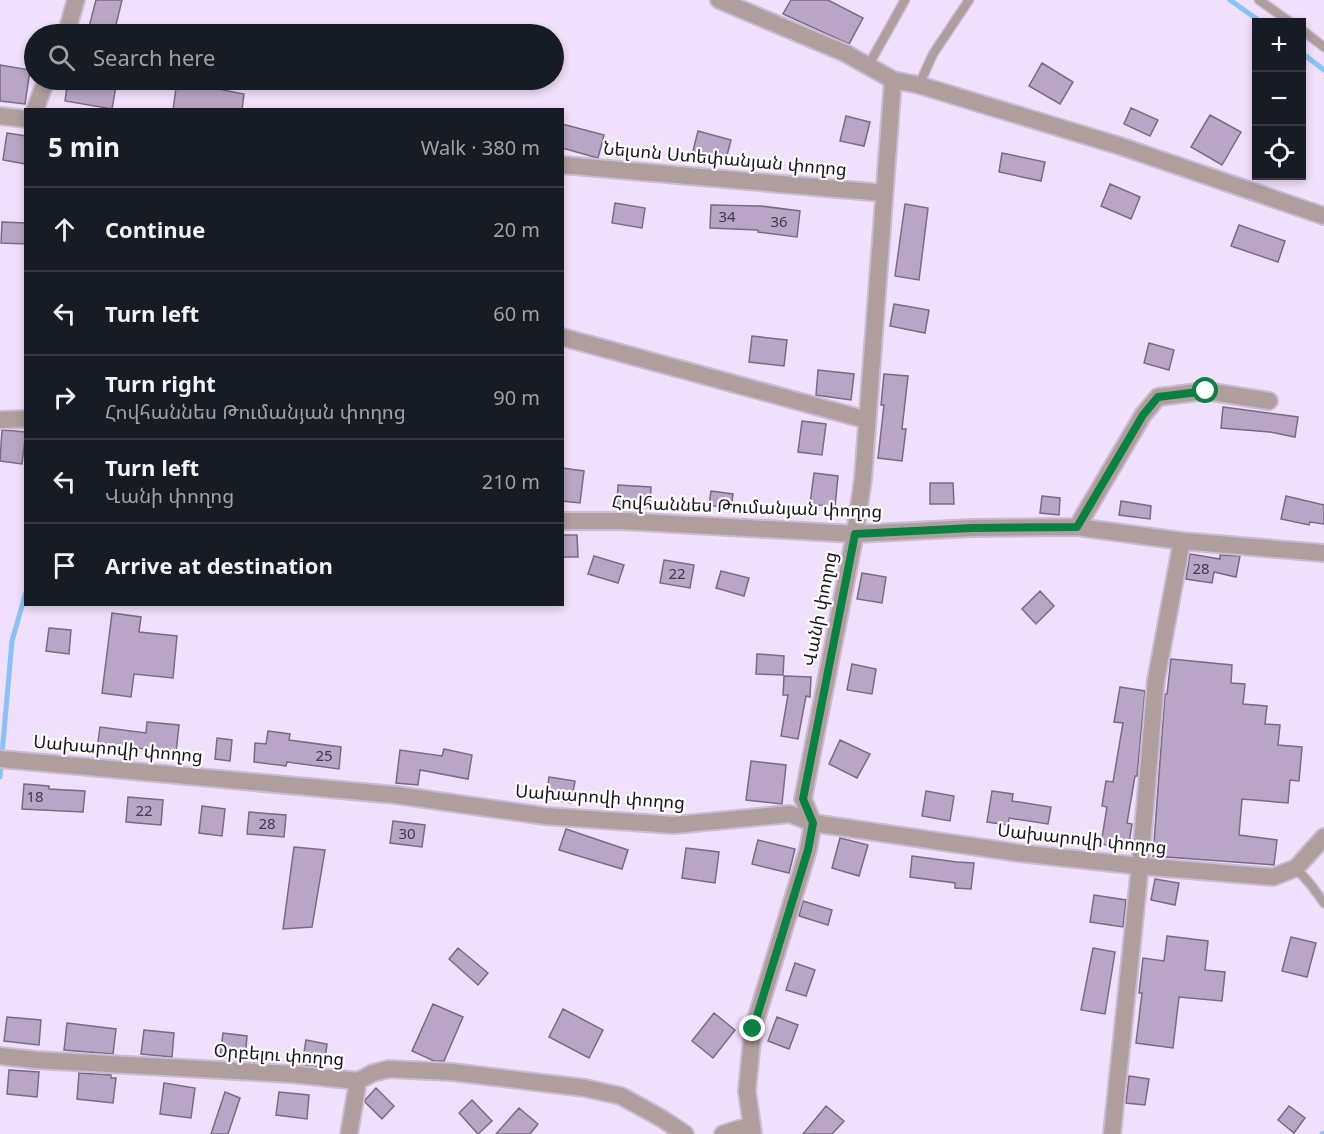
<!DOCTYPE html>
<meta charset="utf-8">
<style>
body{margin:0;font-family:Georgia,"Noto Sans Armenian",serif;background:#20242c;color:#f1f3f6}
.controls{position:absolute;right:18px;top:18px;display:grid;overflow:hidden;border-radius:0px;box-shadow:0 3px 9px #0003}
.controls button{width:54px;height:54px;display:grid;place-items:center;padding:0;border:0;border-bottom:2px solid #363941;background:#171b24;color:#f1f3f6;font:30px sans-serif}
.stop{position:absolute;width:18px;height:18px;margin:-14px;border:4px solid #0b8043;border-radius:50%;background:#fff}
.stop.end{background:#0b8043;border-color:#fff;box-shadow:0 2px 6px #0008}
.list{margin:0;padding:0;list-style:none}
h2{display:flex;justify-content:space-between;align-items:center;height:78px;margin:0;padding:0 24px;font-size:26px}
h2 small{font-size:20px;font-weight:400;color:#9ea1a6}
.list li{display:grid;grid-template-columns:39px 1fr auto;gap:18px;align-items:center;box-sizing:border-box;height:84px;padding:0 24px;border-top:2px solid #363941}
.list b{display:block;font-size:22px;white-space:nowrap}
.list p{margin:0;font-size:20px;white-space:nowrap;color:#9ea1a6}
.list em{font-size:20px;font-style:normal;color:#9ea1a6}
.icon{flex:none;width:33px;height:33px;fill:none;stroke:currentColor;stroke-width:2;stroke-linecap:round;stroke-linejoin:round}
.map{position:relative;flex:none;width:1324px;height:1134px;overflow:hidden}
.search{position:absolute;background:#171b24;box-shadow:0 3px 9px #0003;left:24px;top:24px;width:540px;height:66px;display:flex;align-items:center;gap:15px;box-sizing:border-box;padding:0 21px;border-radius:33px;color:#9ea1a6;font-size:22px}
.panel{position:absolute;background:#171b24;box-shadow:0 3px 9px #0003;left:24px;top:108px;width:540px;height:498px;border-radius:0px}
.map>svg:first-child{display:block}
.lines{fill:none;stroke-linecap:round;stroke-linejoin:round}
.stream{stroke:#8bc1f5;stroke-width:5}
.building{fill:#b9a5c5;stroke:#7b6987;stroke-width:1.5}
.lane-casing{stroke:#cabbd4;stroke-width:11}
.street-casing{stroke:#cabbd4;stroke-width:20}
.lane{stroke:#b09d9d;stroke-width:8}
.street{stroke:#b09d9d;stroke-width:16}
.route{stroke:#0b8043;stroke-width:8}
.labels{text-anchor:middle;stroke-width:4.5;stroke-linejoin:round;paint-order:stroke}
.number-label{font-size:15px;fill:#433849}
.street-label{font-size:18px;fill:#1c1420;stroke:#fff}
</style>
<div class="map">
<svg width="1324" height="1134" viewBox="0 0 1324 1134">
<rect width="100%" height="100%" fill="#f0e0fb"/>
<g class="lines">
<!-- stream -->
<path class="stream" d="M1230,0L1261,22
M1302,53L1324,70
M0,777L12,641L26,592
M1322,1134L1324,1133"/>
</g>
<!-- building -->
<path class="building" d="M96,0H122L114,33L89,27Z
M791,0H828L863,18L849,44L783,14Z
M1042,63L1073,82L1060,104L1029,86Z
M0,65L30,70L25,104L0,101Z
M68,80H117L112,109L65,101Z
M177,81L244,94L242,110H173Z
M1131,108L1158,120L1150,136L1124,124Z
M1210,115L1241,132L1222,165L1191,147Z
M846,116L870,122L864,146L840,141Z
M562,124L604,135L598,158L562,148Z
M698,131L731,140L725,163L692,155Z
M7,133L26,136V164L3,160Z
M1002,153L1045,162L1041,181L999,172Z
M1110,184L1140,197L1131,219L1101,206Z
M615,203L645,208L642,228L612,223Z
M905,204L928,208L919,280L895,276Z
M711,205L761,206L800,211L797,237L758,232V230L710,228Z
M2,222L26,223V244L1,243Z
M1239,225L1285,241L1278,262L1231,246Z
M894,304L929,310L925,333L890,326Z
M752,336L787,340L784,366L749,362Z
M1149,343L1174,350L1169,370L1144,363Z
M818,370L854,374L851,400L816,395Z
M884,374L908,376L902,429H906L902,461L878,458L884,405H881Z
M1223,407L1298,417L1295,437L1270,432L1221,428Z
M802,421L826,424L822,455L798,452Z
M2,430L26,432L22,464L0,461Z
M562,468L584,471L580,503L562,501Z
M814,473L838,476L835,507L810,504Z
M930,483H953L954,504H930Z
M618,485L651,487L650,508L617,506Z
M711,491L733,494L731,509L709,505Z
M1042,496L1060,498L1059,515L1040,513Z
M1286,496L1324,505V524L1310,522L1309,525L1281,519Z
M1121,501L1151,506L1150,519L1119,515Z
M562,535H577L578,557H562Z
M1190,554L1220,559V555L1240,556L1236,577L1214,572L1212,583L1186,579Z
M594,556L624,565L618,583L588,574Z
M664,560L694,565L690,588L660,583Z
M721,571L749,578L744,596L716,588Z
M862,573L886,577L882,603L857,599Z
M1040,591L1054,606L1036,624L1022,609Z
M112,613L141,617L139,632L177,636L173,678L134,674L131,697L102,693Z
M49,628L71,630L69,654L46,651Z
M757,654L784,656L783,675L756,674Z
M1171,659L1232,665L1231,683L1245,684L1243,704L1267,706L1265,724L1280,725L1278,745L1302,747L1299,781L1290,780L1288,803L1242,799L1239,835L1277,840L1274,865L1153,856L1165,694H1167Z
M852,664L876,669L872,694L847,690Z
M784,676L811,677L810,697L806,696L798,739L781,736L788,695H783Z
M1120,687L1145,691L1137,776H1135L1127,823L1132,824L1128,849L1101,844L1107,807L1102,806L1106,781L1113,782L1123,723L1114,722Z
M147,722L179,725L176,753L130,747L129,753L97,749L100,727L146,733Z
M268,731L290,734L289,740L341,747L339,769L287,762L286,766L254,762L255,743L266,744Z
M217,738L232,740L230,761L215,759Z
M840,740L870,754L857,778L829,764Z
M444,749L472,755L468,779L420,770L418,785L396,783L400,750L442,756Z
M751,761L786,765L782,804L746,800Z
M549,777L575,781L571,803L546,799Z
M24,784L49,786V789L85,791L83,812L22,809Z
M926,791L954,796L950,821L922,816Z
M992,791L1013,794L1012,801L1051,807L1048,824L1009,818L1008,825L987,822Z
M128,797L163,800L161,825L126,822Z
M202,806L225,809L222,836L199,833Z
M249,812L286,815L284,837L247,834Z
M393,821L425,825L422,847L390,843Z
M566,829L628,850L622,869L559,850Z
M840,838L868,845L859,876L832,868Z
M758,840L795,849L789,873L752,864Z
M294,847L325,850L312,927L283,929Z
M686,848L719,852L715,883L682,878Z
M912,856L957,862L974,863L971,889L955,888V883L910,877Z
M1155,879L1179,883L1175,905L1151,900Z
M1094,895L1126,900L1123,927L1090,922Z
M803,901L832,910L828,925L799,916Z
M1167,936L1208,941L1205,970L1225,972L1222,1001L1179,997L1173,1048L1136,1043L1142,993H1139L1143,958L1164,961Z
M1291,937L1316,943L1307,977L1282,971Z
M458,948L488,973L478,985L449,959Z
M1093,948L1115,952L1105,1014L1081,1010Z
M795,963L815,970L806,996L786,990Z
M433,1004L463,1017L444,1061H434L412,1051Z
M563,1009L603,1030L589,1058L549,1037Z
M714,1013L735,1030L713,1058L692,1041Z
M7,1017L41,1020L39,1045L4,1041Z
M777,1017L798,1025L789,1049L768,1041Z
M67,1023L116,1029L113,1054L64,1050Z
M144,1030L174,1033L172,1057L141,1054Z
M223,1033L247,1036L245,1060L220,1057Z
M306,1040L327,1044L324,1067L302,1065Z
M9,1070L39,1072L37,1097L7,1094Z
M79,1073L111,1075V1078H116L113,1103L77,1099Z
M1129,1076L1149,1079L1145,1105L1126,1103Z
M164,1083L195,1088L191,1118L160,1114Z
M376,1088L394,1106L382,1119L365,1102L366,1099Z
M225,1092L240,1098L228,1134H211Z
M279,1092L309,1095L307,1119L276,1115Z
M472,1100L492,1121L478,1134L459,1113Z
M826,1106L844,1121L832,1134H803Z
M1289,1106L1305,1118L1294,1133L1278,1120Z
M519,1108L538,1124L530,1134H496Z"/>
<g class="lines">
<defs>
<path id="lane" d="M1259,0L1290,22
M1302,30L1324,47
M868,66L905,0
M919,85L933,54L969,0
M1296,868L1311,885L1324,903"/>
<path id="street" d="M719,0L845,53L893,80L919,85L1120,146L1324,216
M66,34L76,0
M35,110L46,80
M0,116L26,119
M562,165L884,193
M562,337L867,420
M0,420L26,419
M562,521H622L855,534L972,528L1077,527L1182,541L1324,553
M1077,527L1143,415L1158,397L1206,391L1269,401
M0,759L396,795L545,816L674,825L790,814L813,823L1019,853L1140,866L1273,877L1296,868L1324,837
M0,1056L36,1060L291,1074L358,1081L373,1073L389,1069L452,1072L585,1088L621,1096L661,1118L685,1134
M349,1134L358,1081
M723,1134L752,1125
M753,1134L747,1091L753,1029L808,850L813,823L803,799L855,534L863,479L893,80
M1112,1134L1140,866L1156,680L1182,541"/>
</defs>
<!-- lane casing -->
<use href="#lane" class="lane-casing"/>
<!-- street casing -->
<use href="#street" class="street-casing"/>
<!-- lane -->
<use href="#lane" class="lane"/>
<!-- street -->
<use href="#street" class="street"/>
</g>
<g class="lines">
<!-- route -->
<path class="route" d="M753,1029L808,850L813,823L803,799L855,534L972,528L1077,527L1143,415L1158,397L1206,391"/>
</g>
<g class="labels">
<!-- number labels -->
<g class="number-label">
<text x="727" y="222">34</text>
<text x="779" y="227">36</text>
<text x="1201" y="574">28</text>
<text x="677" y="579">22</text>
<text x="324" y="761">25</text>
<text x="35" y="802">18</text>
<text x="144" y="816">22</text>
<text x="267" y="829">28</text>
<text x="407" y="839">30</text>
</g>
<!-- street labels -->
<g class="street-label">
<text transform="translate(725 159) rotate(5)" y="6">Նելսոն Ստեփանյան փողոց</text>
<text transform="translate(747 507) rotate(2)" y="6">Հովհաննես Թումանյան փողոց</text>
<text transform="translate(820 609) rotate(-79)" y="6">Վանի փողոց</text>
<text transform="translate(118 749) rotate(5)" y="6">Սախարովի փողոց</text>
<text transform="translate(600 797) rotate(4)" y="6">Սախարովի փողոց</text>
<text transform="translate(1082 839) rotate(6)" y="6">Սախարովի փողոց</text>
<text transform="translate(279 1055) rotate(4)" y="6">Օրբելու փողոց</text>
</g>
</g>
</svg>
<div class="controls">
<button>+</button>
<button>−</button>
<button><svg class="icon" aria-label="locate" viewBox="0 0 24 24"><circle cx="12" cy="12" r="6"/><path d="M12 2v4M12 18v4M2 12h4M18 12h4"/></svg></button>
</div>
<div class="stop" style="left:1206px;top:391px"></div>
<div class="stop end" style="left:753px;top:1029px"></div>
<div class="search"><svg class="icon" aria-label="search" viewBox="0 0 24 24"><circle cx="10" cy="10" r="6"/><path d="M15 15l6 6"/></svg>Search here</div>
<section class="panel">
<h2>5 min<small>Walk · 380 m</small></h2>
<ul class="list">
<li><svg class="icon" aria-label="ahead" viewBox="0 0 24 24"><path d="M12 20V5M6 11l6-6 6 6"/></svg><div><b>Continue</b></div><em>20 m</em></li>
<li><svg class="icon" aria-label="left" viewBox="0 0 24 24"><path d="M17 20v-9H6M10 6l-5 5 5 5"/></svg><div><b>Turn left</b></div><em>60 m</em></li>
<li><svg class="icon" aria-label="right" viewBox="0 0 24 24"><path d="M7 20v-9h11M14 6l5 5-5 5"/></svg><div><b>Turn right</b><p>Հովհաննես Թումանյան փողոց</p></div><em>90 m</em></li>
<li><svg class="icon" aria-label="left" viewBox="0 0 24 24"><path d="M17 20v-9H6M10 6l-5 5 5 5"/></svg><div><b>Turn left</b><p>Վանի փողոց</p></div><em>210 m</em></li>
<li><svg class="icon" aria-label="arrive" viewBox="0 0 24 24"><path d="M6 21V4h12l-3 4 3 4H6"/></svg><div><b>Arrive at destination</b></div></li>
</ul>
</section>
</div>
